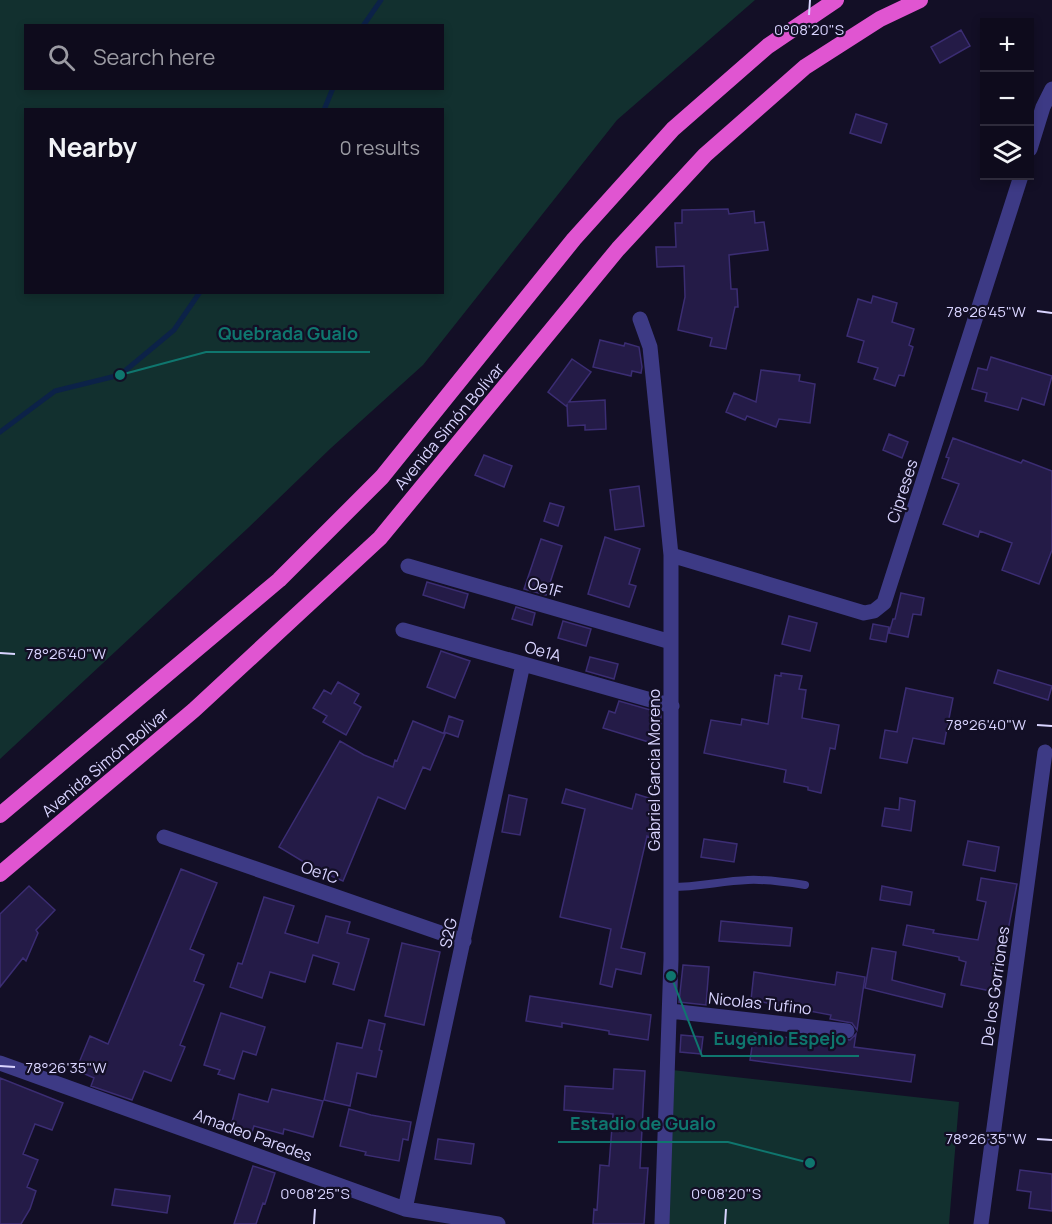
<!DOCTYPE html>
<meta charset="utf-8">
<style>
body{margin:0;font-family:Manrope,sans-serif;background:#1c1929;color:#f1f3f6}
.controls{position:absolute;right:18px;top:18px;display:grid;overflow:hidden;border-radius:0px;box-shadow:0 3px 9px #0003}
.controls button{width:54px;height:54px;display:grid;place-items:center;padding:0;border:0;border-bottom:2px solid #2e2b3b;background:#0e0b1c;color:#f1f3f6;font:30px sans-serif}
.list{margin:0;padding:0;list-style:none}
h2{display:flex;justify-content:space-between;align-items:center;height:78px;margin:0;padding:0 24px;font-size:26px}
h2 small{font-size:20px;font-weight:400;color:#9b9ba3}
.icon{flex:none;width:33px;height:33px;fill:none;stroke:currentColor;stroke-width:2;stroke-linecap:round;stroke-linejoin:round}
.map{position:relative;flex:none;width:1052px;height:1224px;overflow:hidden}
.search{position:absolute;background:#0e0b1c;box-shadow:0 3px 9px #0003;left:24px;top:24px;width:420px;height:66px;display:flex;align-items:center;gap:15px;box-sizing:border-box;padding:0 21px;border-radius:0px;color:#9b9ba3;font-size:22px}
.panel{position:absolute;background:#0e0b1c;box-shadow:0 3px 9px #0003;left:24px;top:108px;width:420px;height:186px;border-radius:0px}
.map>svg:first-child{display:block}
.green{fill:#12302f;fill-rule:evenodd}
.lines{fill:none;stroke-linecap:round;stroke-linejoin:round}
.stream{stroke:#0c2248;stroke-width:5}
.building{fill:#241b47;stroke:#3b2d73;stroke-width:1.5}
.service{stroke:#3d3a85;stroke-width:8}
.minor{stroke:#3d3a85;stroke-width:15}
.trunk{stroke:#e055d1;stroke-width:16}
.ticks{fill:none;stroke:#d9d4ff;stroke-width:2}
.labels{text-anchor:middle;stroke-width:4.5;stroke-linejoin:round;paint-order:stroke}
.street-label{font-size:16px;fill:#d9d4ff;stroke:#130f26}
.ticks-label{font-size:15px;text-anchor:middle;fill:#d9d4ff;stroke:#130f26;stroke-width:4.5;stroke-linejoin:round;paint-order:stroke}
.leader{fill:none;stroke:#0f766e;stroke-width:2}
.callout-dot{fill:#0f766e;stroke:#130f26;stroke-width:2}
.callout-label{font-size:18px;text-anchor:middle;font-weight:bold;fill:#0f766e;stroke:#130f26;stroke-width:4.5;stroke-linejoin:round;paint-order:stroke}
</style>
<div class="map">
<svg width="1052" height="1224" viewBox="0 0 1052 1224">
<rect width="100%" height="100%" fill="#130f26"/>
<!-- green -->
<path class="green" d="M0,0H755L617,120L423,365L331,448L248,528L0,759ZM26,26H442V88H26ZM26,110H442V292H26Z
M672,1070L959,1102L949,1224H660Z"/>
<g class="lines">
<!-- stream -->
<path class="stream" d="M363,26L381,0
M324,110L333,88
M0,432L55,391L120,375L174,330L200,292"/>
</g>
<!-- building -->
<path class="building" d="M961,30L970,46L940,63L931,47Z
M856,114L887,124L881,143L850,133Z
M728,209L729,214L754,211L755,223L764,222L768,250L729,255L731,289H737L738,307H735L726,349L710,346L712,338L678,330L685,297L684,266L657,267L656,247H676L675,223H682V210Z
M873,296L897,303L892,322L914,329L909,345L913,347L904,376L899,375L895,386L874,379L878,368L858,362L864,341L847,336L858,299L871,303Z
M600,340L624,346L625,343L639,347L642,367L641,373L632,371L631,376L593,367Z
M991,357L1052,376L1044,405L1022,398L1018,410L985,401L987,393L972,389L978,368L987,370Z
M572,359L591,372L569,402L605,400L606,429L585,430V425L568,426L567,405L566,406L548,392Z
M761,370L800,375L799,381L815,384L810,423L779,419L776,427L747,416L745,420L726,412L734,393L756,402Z
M889,434L908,442L902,458L883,450Z
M953,438L1021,463L1023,460L1052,471V550L1039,584L1002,570L1012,543L980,531L978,537L943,524L959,484L942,478L949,458L946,457Z
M484,455L512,466L504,487L475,475Z
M639,486L644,526L615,530L610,490Z
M550,503L564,507L558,526L544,521Z
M605,537L640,549L629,584L636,586L629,607L588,594Z
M541,539L562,546L546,595L524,589Z
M427,582L468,594L464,608L423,595Z
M901,593L924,598L921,615L913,614L908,637L889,633L893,619H895Z
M516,607L535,613L532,625L512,619Z
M789,616L817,623L810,651L782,644Z
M563,621L591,629L586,646L558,638Z
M873,624L889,627L886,642L870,639Z
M441,651L470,661L455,698L427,687Z
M590,657L618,664L614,679L586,671Z
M998,670L1052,686L1048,700L994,683Z
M781,673L802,676L799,689L806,690L802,718L839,725L835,749L830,748L821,793L808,790V787L784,782L786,770L704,753L711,720L741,725L742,719L768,724L775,675L781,676Z
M338,682L359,694L354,703L361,707L346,735L323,722L327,716L313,708L324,690L331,694Z
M906,688L953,698L944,744L913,738L907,763L880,758L885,730L897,732Z
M619,701L661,713V723L655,744L603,728L609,711L615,713Z
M449,716L463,721L458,737L444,732Z
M413,721L445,734L430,770L423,767L405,809L378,797L343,881L317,870L279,847L340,741L364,755L393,767L395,760L397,761Z
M566,789L632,809L636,794L658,801L649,837L647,836L621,948L645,953L641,974L616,969L612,987L600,984L611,929L560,917L585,809L562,803Z
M509,795L527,799L520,835L502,832Z
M900,798L915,801L911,831L882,826L885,808L899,810Z
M704,839L737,844L734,862L701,857Z
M968,841L999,847L995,871L963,865Z
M181,869L217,883L190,949L204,955L194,981L204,985L180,1045L185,1047L171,1081L144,1071L132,1100L91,1086L94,1078L76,1070L90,1036L108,1044Z
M981,878L1017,884L996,992L961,985L966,962L959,960V957L903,945L907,925L934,930L933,933L978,940L986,902L977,900Z
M29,886L55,910L36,930L38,933L26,961L23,958L0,987V914Z
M882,886L912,892L910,905L880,900Z
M264,897L294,906L285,933L318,943L326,916L350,922L347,933L369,939L354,990L333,984L339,963L313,955L305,982L270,972L262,998L230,987L238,963L242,964Z
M721,921L792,928L790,946L719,941Z
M402,943L440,952L424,1025L385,1016Z
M872,948L896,952L892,980L945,994L942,1007L865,988Z
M683,965L709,967L706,1005L679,1002Z
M754,972L835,985L837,972L865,977L857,1030L852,1023L830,1019L831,1015L751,1000Z
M530,996L651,1015L648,1040L609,1034V1031L562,1023V1027L526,1021Z
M221,1013L265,1027L256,1055L243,1051L234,1079L218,1074L220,1070L204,1065Z
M369,1020L385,1024L379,1050L382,1051L376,1077L357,1073L350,1106L324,1100L337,1043L362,1048Z
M754,1033L826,1043L827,1038L850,1040L856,1034L854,1047L915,1055L911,1082L750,1060Z
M681,1035L703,1037L701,1054L680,1052Z
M614,1069L645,1071L640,1168H648L644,1224H593L594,1209L597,1210L600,1165L609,1166L613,1114L564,1110L565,1086L613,1089Z
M0,1078L63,1103L52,1130L35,1124L23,1154L38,1160L27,1187L36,1191L30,1209L21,1224H0Z
M272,1089L323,1101L313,1137L284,1129L283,1134L254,1126L252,1132L231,1126L239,1094L268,1102Z
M349,1109L371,1115L411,1122L408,1140L403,1139L399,1161L365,1155L366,1152L340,1146Z
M438,1139L474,1144L471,1164L435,1159Z
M253,1166L275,1173L265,1204L263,1203L256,1224H234Z
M1020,1170L1052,1174V1211L1029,1208L1031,1192L1017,1190Z
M115,1189L170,1196L167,1213L112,1205Z"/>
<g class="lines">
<!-- service -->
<path class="service" d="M672,887C698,887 722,881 748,880C767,879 786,882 805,885"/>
<!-- minor -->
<path class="minor" d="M1030,149L1043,107L1052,89
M640,319L650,347L671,555V960L662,1224
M671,555L864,613L874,611L884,603L1021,176
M408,566L671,642
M403,630L672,706
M164,837L464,941
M670,1011L847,1031
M0,1063L405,1209L498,1224
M405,1209L523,664
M981,1224L1045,752"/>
<!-- trunk -->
<path class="trunk" d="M0,815L279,580L382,477L574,239L673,129L768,46L836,0
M0,874L194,710L380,538L618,249L705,155L805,67L880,19L920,0"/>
</g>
<!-- ticks -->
<path class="ticks" d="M809,15L810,0M1037,311L1052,313M0,653L15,654M1037,725L1052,726M0,1066L15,1067M1037,1139L1052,1140M314,1224L315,1209M725,1224L726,1209"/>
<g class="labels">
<!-- street labels -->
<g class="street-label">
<text transform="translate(449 426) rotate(-50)" y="6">Avenida Simón Bolívar</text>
<text transform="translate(902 491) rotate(-72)" y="6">Cipreses</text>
<text transform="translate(545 587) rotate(16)" y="6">Oe1F</text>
<text transform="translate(543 651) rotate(16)" y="6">Oe1A</text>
<text transform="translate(105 762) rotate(-40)" y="6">Avenida Simón Bolívar</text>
<text transform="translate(654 770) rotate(-90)" y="6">Gabriel Garcia Moreno</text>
<text transform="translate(320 872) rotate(19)" y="6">Oe1C</text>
<text transform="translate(448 933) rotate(-78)" y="6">S2G</text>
<text transform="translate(995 986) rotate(-82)" y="6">De los Gorriones</text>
<text transform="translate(760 1003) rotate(6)" y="6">Nicolas Tufino</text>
<text transform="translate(253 1135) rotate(20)" y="6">Amadeo Paredes</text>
</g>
</g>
<g class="ticks-label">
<text x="809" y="35">0°08'20"S</text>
<text x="986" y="317">78°26'45"W</text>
<text x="66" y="659">78°26'40"W</text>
<text x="986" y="730">78°26'40"W</text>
<text x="66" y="1073">78°26'35"W</text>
<text x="986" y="1144">78°26'35"W</text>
<text x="315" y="1199">0°08'25"S</text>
<text x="726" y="1199">0°08'20"S</text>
</g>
<!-- callouts -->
<path class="leader" d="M120 375L206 352H370M671 976L702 1056H859M810 1163L728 1142H558"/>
<g class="callout-dot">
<circle cx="120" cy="375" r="6"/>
<circle cx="671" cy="976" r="6"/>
<circle cx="810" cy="1163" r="6"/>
</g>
<g class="callout-label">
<text x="288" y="340">Quebrada Gualo</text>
<text x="780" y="1045">Eugenio Espejo</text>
<text x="643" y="1130">Estadio de Gualo</text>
</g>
</svg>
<div class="controls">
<button>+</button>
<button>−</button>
<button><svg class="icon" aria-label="layers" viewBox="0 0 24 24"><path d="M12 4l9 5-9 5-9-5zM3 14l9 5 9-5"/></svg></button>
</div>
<div class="search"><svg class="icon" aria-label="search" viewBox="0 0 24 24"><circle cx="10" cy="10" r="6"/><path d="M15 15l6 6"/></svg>Search here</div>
<section class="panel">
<h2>Nearby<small>0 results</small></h2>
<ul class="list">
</ul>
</section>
</div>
